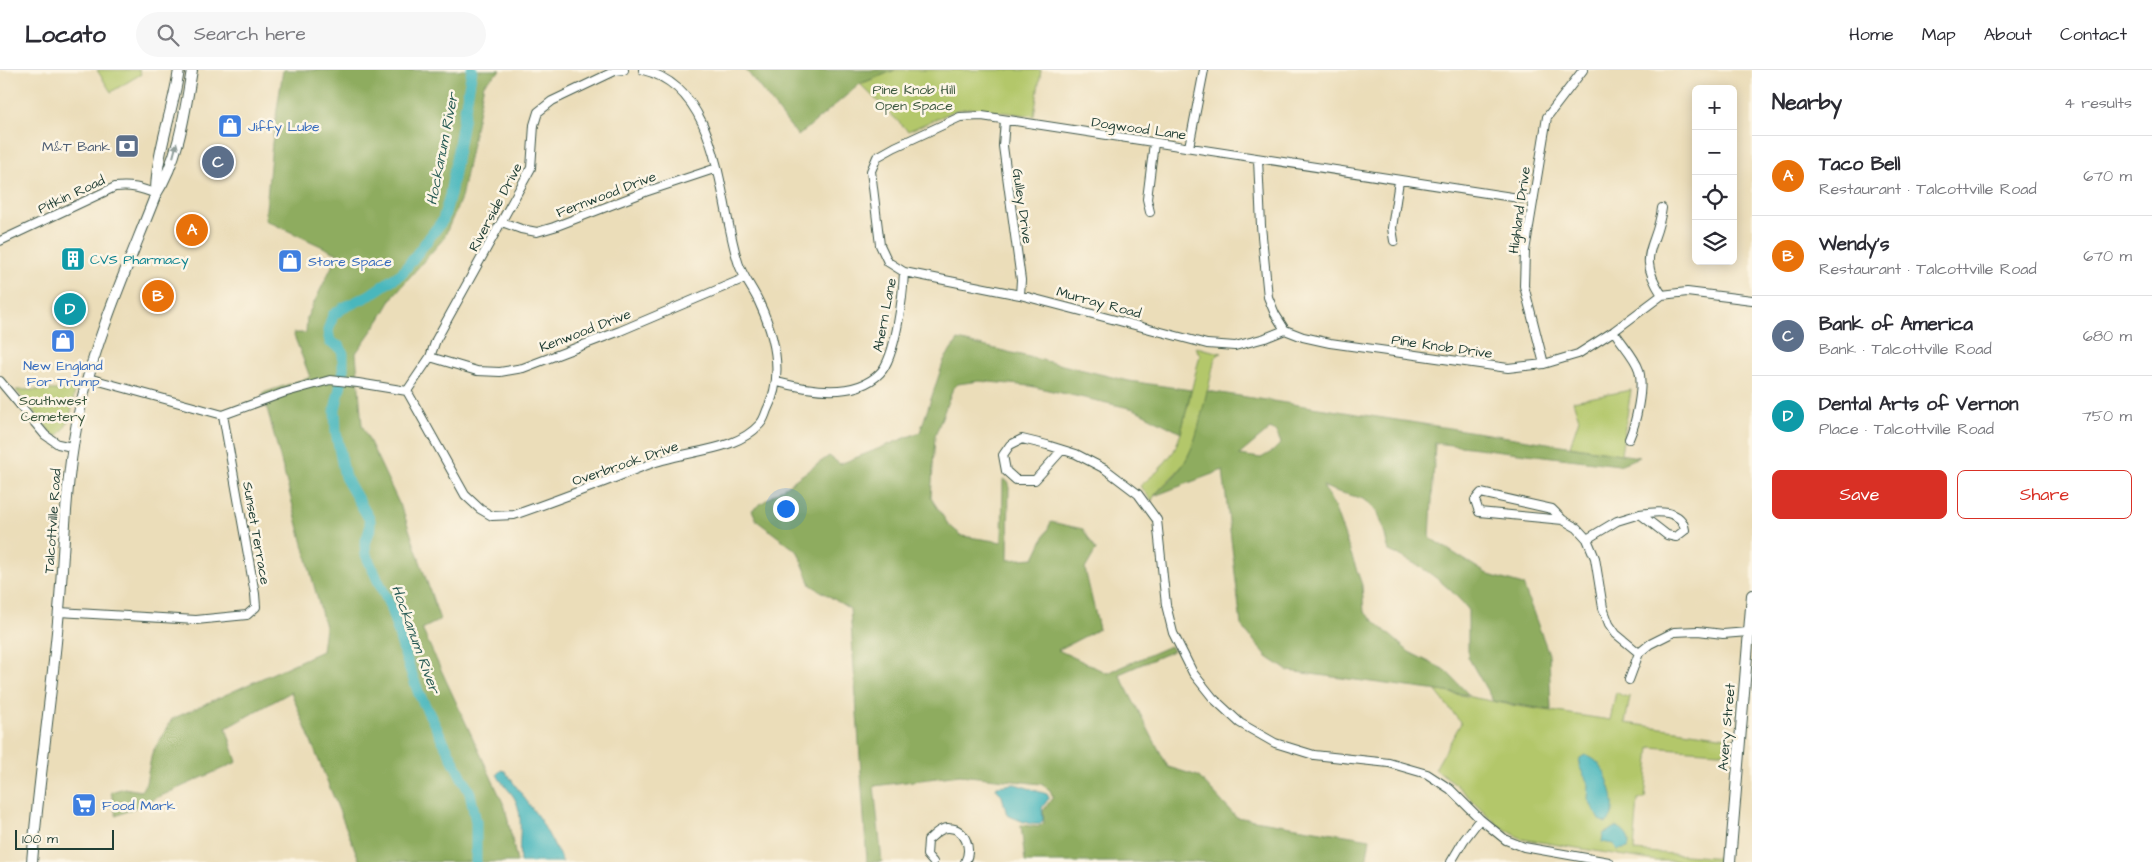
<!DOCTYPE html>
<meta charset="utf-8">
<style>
body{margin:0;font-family:"Architects Daughter",sans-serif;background:#f7f7f7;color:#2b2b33}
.controls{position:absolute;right:15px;top:15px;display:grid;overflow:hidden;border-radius:8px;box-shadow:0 2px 12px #0003}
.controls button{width:45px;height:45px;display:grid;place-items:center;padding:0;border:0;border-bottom:1px solid #e1e1e2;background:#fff;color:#2b2b33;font:25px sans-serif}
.scale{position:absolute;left:15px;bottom:12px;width:99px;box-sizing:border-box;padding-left:5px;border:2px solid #1f3d34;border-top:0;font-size:14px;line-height:18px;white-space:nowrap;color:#1f3d34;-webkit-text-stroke:4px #fcf5e5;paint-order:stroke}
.you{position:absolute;left:785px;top:438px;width:18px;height:18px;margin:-12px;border:4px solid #fff;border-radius:50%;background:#1a73e8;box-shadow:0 0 0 8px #1a73e833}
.badge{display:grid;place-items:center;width:32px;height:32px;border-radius:50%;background:#d93025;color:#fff;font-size:16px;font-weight:700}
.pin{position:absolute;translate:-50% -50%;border:2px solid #fff;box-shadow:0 1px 5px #0006}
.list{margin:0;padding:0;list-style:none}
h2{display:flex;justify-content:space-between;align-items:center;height:65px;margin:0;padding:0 20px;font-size:21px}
h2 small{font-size:16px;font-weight:400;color:#7c7c81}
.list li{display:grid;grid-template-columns:32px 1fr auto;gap:15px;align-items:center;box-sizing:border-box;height:80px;padding:0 20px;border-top:1px solid #e1e1e2}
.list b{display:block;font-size:19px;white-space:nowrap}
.list p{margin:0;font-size:16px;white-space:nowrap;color:#7c7c81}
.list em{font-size:16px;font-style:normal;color:#7c7c81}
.actions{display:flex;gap:10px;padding:15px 20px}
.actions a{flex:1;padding:11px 0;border:1px solid #d93025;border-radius:8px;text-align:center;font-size:18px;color:#d93025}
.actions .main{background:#d93025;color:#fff}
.icon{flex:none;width:28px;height:28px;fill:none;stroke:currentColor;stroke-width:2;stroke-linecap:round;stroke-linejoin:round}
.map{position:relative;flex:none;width:1752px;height:792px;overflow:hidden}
header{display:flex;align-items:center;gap:30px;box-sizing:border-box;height:70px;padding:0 25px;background:#fff;border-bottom:1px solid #e1e1e2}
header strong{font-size:24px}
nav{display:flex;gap:28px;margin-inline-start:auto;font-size:18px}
.search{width:350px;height:45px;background:#f7f7f7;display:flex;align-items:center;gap:12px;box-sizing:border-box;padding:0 18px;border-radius:28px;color:#7c7c81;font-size:19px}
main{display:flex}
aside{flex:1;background:#fff}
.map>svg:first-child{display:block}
.green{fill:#b3c76b;stroke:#698250}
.forest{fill:#8eac5f;stroke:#56744a;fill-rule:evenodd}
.water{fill:#48b7bd;stroke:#347a78}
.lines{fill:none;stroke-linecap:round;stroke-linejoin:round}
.river{stroke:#48b7bd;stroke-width:11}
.minor-casing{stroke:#3e5548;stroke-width:10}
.major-casing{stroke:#3e5548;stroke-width:12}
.minor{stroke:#fff;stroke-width:8}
.major{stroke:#fff;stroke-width:10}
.oneway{fill:#8f9e9a}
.labels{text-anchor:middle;stroke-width:5;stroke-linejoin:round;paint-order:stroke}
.park-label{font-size:14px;fill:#3d593f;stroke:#fcf5e5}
.shop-label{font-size:14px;fill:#366cbe;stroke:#fcf5e5;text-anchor:start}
.street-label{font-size:14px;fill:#1f3d34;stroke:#fcf5e5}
.service-label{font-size:14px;fill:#4e5e75;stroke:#fcf5e5;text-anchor:end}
.culture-label{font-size:14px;fill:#0d838f;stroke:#fcf5e5;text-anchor:start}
.water-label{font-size:15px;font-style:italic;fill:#295c56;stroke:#fcf5e5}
</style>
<header>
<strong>Locato</strong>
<div class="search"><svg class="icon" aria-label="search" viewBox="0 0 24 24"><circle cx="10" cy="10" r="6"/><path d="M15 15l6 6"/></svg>Search here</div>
<nav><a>Home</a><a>Map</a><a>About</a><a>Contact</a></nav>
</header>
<main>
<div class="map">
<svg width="1752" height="792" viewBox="0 0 1752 792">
<rect width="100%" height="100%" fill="#fcf5e5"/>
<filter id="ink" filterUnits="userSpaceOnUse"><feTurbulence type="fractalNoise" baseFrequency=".02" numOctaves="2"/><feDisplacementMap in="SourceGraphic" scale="10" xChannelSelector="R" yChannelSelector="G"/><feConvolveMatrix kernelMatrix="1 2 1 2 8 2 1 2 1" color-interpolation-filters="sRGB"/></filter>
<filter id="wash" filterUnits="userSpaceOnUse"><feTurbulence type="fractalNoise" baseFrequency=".0096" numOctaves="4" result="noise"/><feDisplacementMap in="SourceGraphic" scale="20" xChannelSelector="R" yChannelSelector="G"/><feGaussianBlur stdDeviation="1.12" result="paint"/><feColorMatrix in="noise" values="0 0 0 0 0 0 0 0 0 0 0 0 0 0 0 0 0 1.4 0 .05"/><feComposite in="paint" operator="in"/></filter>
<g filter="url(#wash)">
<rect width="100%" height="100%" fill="#ebddb9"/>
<!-- green -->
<path class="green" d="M97,0H139L141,4L111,22Z
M895,0H1041L1034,46L969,38L957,40L908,61L860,14Z
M1195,277L1222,283L1218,284L1215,289C1207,320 1201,363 1186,390C1179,403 1154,421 1152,431L1140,416L1158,401L1174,381L1181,363L1200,285Z
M16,320H75C72,335 71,356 57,366L53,365Z
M1631,320L1621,384L1570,376L1579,349L1573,331Z
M1435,620L1511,635L1610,650L1616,622L1623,626L1630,627L1625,653L1734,668L1732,683L1650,677L1645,729H1638L1634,781L1723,788V791H1656L1522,769L1498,755L1452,711L1435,699L1461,653Z"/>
<!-- forest -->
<path class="forest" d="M283,0H501L484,14L461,128L444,168L394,225L380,249L356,283L362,355L404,444L440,550L422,559L505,737L517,792H360L291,622L226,658L237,692L116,746L111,722L124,718L141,721L146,713L152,683L172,649L322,581L325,557L263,323L310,307L293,263H306L307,247L338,184L265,150L272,73Z
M746,0H895L860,14L798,66Z
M958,270L1129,311L1191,320L1181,363L1134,339L1030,316L979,311L958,314L953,318L935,366L931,428L948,454L962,466L1002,472L1003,409L1009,413L1008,490L1034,488L1051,452L1083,459L1096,480L1085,499L1099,559L1058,580L1107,603L1170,576L1173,581L1119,604L1168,697L1198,706L1236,747L1370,769L1366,792H1025L1021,755L1038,757L1044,753L1043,741L1053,727L1050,720L1041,714L960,705L874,716L882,792H867L850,539L811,515L798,482L757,451L752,440L829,386L840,394L920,362L944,290Z
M1207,321L1639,387L1619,395L1435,373L1430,468L1489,505L1523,515L1549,584L1551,640L1493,631L1468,587V539C1444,511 1423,496 1389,481C1383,460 1381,433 1357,427C1343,423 1338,423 1323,416L1334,436L1362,515L1364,542L1409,582L1445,600L1469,625L1288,601L1267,587L1241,555L1223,400L1154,426C1164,416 1175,407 1183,395C1197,373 1201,345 1207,321ZM1270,359L1276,362L1281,373L1273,381L1261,388L1239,385Z"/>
<!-- water -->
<path class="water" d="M1585,685C1590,687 1594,689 1598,693C1608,704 1622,744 1606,753L1599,750L1588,729L1589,715L1579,696L1580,688Z
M501,700L505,701L541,751L563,792H520C518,774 523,754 518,737C515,723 502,716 497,704Z
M1015,714L1047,724L1049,728L1042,738L1043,750L1040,754C1030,756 1017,749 1007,745L1002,726L996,718L997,716Z
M1616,757C1624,761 1632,768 1628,778L1618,780L1613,774L1602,772L1603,764Z"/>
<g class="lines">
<!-- river -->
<path class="river" d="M472,0L450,125L443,150L402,203L368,226L343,238L333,245L328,261L330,272L340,277L343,284V305L335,339L336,363L345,407L370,450V459L365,474L366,485L391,538L406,588L419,624L470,723L476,752V792"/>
</g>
</g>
<g filter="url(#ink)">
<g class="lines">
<defs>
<path id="minor" d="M1005,50L1003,76L1021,210L1020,225
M1189,77L1204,0
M1258,89L1261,156L1268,227L1275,244L1285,260L1303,267L1330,273L1508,298L1544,294L1578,284L1614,261L1662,225L1687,222L1752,230
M1150,142L1147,129L1154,73
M502,152L521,159L537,162L554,157L645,122L717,98
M0,171L115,117C131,115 141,118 156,124
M1394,171L1392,158L1399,111
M1662,225C1635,183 1657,179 1662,138
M1285,260L1265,268L1235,276L1207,274L1020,225L904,202L888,192L880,175L871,101L877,87L895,77L960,47L982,46L1532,130
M1614,261C1621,273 1635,287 1639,300C1644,317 1636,353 1629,369
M430,287L477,301L500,302L523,298L620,261L745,208
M1544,294L1524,216L1525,181L1547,47L1583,0
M88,308L223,345L283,323L330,310L358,313L407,321
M0,311L45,365L58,374L72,377
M777,312C808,320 855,329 880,303C896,287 903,225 904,202
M407,321L465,425L480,439L492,446L514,445C549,433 583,420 617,407C632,401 648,394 663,390C695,380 737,380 760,354C764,350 765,345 767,340C785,305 775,266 759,232C753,219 744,208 739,195C718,133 722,19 643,0
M407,321L430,287L436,270L531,98L534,55L538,42L552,31L615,1L624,0
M1062,380L1035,410H1016L1006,401L1003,385L1010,375L1022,369L1047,375L1076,384L1105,399L1138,424L1157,450L1166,535L1173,563L1193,603L1213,628L1240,653L1275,673L1314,685L1389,693L1427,704L1450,719L1480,749L1506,770L1524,777L1609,792
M1563,450L1479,442L1475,430L1481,423L1552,439L1563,450L1577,458L1587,469L1595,488L1603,538L1609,554L1616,564L1639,583
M1587,469L1617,451L1640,444L1667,465L1676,467L1685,460C1682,439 1657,441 1640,444
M59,542L196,550L247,545L256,537L255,524L223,345
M1629,610L1639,583L1650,574L1674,562L1698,561L1723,564L1748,562
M933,792L927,785L928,770C934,765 941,757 949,758C966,759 972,779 965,792
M1451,792L1464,770L1480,749"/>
<path id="major" d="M156,123C156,83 173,41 179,0
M32,792C39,708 52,624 59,540C65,471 65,402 81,334C98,262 129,193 156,124C179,89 185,41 192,0
M1730,792L1752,525"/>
</defs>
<!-- minor casing -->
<use href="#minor" class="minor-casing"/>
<!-- major casing -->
<use href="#major" class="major-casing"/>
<!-- minor -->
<use href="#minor" class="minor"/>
<!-- major -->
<use href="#major" class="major"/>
</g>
<!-- one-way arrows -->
<defs><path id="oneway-solid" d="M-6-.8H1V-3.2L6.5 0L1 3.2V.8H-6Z" transform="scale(1.25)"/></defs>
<use class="oneway" href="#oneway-solid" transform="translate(175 80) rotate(-75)"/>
</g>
<!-- icons -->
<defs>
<symbol id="shop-square" viewBox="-11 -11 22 22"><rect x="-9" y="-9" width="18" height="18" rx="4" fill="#3f7fe0" stroke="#fcf5e5"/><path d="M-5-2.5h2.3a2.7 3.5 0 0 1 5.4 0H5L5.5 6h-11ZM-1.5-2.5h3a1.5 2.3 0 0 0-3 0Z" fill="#fff"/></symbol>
<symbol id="bank-square" viewBox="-11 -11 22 22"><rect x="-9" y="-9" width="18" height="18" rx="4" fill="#5c6f8a" stroke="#fcf5e5"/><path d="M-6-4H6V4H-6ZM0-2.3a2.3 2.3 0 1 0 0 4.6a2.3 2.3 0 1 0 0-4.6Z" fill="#fff"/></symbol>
<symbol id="building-square" viewBox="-11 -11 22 22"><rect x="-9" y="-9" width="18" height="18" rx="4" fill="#0f9aa8" stroke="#fcf5e5"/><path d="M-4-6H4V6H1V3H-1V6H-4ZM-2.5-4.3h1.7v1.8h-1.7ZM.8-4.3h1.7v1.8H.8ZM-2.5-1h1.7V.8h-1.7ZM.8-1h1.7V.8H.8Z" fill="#fff"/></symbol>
<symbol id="supermarket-square" viewBox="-11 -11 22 22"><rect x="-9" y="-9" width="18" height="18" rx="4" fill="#3f7fe0" stroke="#fcf5e5"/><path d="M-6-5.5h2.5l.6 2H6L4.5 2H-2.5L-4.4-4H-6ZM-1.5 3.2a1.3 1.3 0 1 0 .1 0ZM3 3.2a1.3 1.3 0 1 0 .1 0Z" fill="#fff"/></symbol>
</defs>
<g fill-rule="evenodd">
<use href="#shop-square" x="216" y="42" width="28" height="28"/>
<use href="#bank-square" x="113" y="62" width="28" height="28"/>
<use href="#building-square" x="59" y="175" width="28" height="28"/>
<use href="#shop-square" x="276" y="177" width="28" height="28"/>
<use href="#shop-square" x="49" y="257" width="28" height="28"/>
<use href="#supermarket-square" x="70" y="721" width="28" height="28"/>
</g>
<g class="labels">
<!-- park labels -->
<g class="park-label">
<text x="914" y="24">Pine Knob Hill<tspan x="914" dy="16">Open Space</tspan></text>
<text x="53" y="335">Southwest<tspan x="53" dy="16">Cemetery</tspan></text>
</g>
<!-- shop labels -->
<g class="shop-label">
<text x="248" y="61">Jiffy Lube</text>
<text x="308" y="196">Store Space</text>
<text x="63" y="300" text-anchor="middle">New England<tspan x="63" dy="16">For Trump</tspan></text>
<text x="102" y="740">Food Mark</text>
</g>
<!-- street labels -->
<g class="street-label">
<text transform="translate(1139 58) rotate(8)" y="5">Dogwood Lane</text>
<text transform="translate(71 124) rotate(-25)" y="5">Pitkin Road</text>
<text transform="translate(606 124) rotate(-21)" y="5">Fernwood Drive</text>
<text transform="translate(1023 136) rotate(82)" y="5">Gulley Drive</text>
<text transform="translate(495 137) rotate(-62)" y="5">Riverside Drive</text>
<text transform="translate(1519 140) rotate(-82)" y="5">Highland Drive</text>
<text transform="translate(1099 232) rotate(15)" y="5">Murray Road</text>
<text transform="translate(884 245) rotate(-79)" y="5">Ahern Lane</text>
<text transform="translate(585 260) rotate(-21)" y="5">Kenwood Drive</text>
<text transform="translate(1442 276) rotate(8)" y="5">Pine Knob Drive</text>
<text transform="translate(625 393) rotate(-19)" y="5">Overbrook Drive</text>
<text transform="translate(52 451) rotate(-86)" y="5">Talcottville Road</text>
<text transform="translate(257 463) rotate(80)" y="5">Sunset Terrace</text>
<text transform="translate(1726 657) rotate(-85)" y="5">Avery Street</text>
</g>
<!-- service labels -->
<g class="service-label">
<text x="110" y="81">M&amp;T Bank</text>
</g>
<!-- culture labels -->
<g class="culture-label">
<text x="90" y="194">CVS Pharmacy</text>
</g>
<!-- water labels -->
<g class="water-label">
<text transform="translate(442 79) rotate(-79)" y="5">Hockanum River</text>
<text transform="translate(416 569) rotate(70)" y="5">Hockanum River</text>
</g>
</g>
</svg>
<div class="controls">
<button>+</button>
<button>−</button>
<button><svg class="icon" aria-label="locate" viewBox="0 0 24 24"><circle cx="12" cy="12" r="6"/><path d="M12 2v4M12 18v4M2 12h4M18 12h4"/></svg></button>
<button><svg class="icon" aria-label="layers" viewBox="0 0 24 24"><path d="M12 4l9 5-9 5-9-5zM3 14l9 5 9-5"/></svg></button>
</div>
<div class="scale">100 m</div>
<div class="you"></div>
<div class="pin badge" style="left:192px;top:160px;background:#e8710a">A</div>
<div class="pin badge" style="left:158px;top:226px;background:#e8710a">B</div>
<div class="pin badge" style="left:218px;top:92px;background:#5c6f8a">C</div>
<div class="pin badge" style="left:70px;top:239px;background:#0f9aa8">D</div>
</div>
<aside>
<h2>Nearby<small>4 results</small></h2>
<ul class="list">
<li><span class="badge" style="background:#e8710a">A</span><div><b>Taco Bell</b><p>Restaurant · Talcottville Road</p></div><em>670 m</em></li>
<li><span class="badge" style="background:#e8710a">B</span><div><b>Wendy's</b><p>Restaurant · Talcottville Road</p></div><em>670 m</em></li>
<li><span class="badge" style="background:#5c6f8a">C</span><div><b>Bank of America</b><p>Bank · Talcottville Road</p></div><em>680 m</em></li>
<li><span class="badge" style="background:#0f9aa8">D</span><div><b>Dental Arts of Vernon</b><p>Place · Talcottville Road</p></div><em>750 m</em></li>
</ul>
<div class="actions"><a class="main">Save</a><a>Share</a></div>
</aside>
</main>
